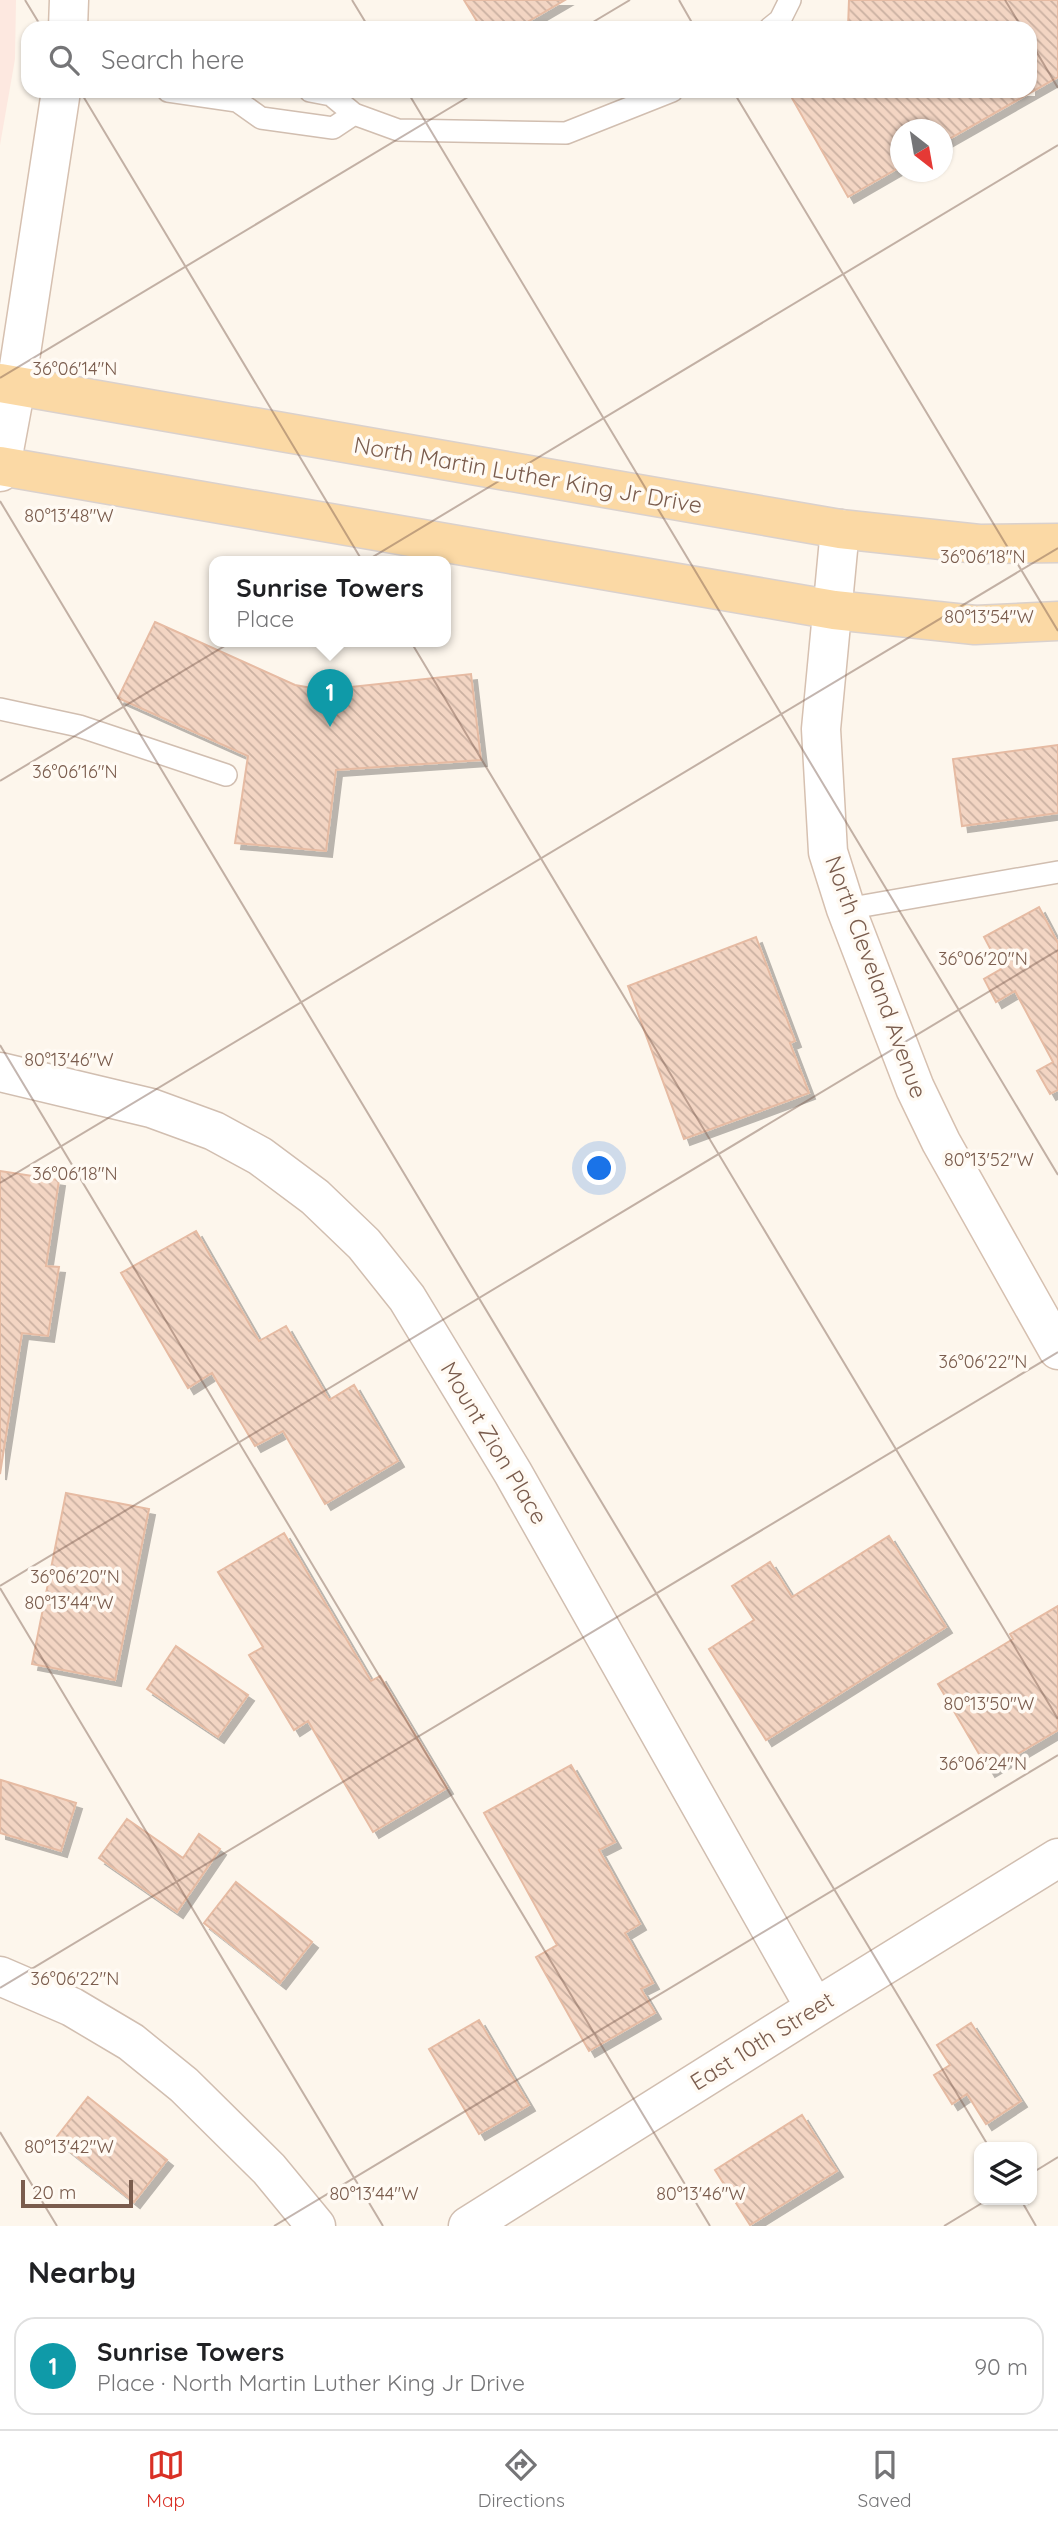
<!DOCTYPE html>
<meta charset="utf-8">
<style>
body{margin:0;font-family:Quicksand,sans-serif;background:#f6f6f6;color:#202124}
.controls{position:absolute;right:21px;bottom:21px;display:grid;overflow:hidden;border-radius:14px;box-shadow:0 2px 5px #0004}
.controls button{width:63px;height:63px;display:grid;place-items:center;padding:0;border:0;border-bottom:2px solid #e0e0e0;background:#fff;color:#202124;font:35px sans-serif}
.compass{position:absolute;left:890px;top:119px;width:63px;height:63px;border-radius:50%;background:#fff;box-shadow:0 2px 5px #0004;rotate:149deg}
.scale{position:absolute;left:21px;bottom:18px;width:112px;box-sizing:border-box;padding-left:7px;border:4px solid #7a5c4d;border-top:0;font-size:19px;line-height:24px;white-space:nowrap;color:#7a5c4d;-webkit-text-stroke:5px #fffaf3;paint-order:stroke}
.you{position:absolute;left:600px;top:1169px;width:24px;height:24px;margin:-18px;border:5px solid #fff;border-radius:50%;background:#1a73e8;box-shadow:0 0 0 10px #1a73e833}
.badge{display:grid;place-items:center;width:46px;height:46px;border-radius:50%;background:#d93025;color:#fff;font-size:23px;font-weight:700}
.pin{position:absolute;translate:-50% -58px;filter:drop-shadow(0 2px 4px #0008)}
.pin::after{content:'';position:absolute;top:37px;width:24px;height:21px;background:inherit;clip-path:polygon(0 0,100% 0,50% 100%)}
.popup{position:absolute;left:209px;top:556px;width:242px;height:91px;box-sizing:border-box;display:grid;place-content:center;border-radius:14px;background:#fff;filter:drop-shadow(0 2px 5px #0005);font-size:23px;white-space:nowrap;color:#757577}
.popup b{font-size:26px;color:#202124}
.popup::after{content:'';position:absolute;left:50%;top:100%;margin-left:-14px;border:14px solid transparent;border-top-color:#fff}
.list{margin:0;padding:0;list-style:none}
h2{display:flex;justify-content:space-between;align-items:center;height:91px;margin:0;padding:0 28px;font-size:30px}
h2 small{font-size:23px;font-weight:400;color:#757577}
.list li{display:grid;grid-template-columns:46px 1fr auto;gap:21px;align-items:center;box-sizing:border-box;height:98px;margin:0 14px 14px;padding:0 14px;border:2px solid #e0e0e0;border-radius:21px}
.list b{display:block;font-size:26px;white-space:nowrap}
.list p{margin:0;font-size:23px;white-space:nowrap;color:#757577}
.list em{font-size:23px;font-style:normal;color:#757577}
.icon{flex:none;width:38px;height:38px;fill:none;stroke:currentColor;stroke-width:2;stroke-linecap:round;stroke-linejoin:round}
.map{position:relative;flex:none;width:1058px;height:2226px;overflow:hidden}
.search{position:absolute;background:#fff;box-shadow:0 2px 5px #0004;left:21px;right:21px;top:21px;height:77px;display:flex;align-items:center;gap:18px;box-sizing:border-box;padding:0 24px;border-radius:21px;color:#757577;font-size:26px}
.sheet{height:203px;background:#fff}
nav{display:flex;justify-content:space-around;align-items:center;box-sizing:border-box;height:98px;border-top:2px solid #e0e0e0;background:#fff;font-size:19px;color:#757577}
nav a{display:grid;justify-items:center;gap:4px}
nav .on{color:#d93025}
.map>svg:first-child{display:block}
.commercial{fill:#fde8e0}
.building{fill:url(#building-back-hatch);stroke:#e6bba3;stroke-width:2;filter:url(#shadow)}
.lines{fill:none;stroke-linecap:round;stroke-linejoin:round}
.lane-casing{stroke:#d1beb0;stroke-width:24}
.street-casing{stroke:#d1beb0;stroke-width:41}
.secondary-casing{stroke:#d6c0b0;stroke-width:41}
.primary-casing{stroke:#dad1cd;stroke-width:41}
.lane{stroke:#fff;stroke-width:21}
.street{stroke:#fff;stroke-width:38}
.secondary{stroke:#fff;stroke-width:38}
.primary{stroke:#fbd9a5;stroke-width:38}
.ticks{fill:none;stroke:#7a5c4d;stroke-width:2;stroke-opacity:0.45}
.labels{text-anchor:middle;stroke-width:7;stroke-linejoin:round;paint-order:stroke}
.street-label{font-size:23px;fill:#7a5c4d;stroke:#fffaf3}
.ticks-label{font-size:18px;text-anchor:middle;fill:#7a5c4d;stroke:#fffaf3;stroke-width:7;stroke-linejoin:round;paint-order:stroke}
</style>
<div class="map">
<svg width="1058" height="2226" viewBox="0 0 1058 2226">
<defs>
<pattern id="building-back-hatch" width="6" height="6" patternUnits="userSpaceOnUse" patternTransform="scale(1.75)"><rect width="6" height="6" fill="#f3d5c3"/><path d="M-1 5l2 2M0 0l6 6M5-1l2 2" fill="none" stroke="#cab0a1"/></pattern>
<filter id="shadow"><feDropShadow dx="6" dy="6" stdDeviation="0" flood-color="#0004"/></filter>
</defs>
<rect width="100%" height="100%" fill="#fdf6ec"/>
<!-- commercial -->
<path class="commercial" d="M0,0H16L15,59L0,145Z"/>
<!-- building -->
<path class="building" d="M464,0H565L517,28H481Z
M849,0H1058V77L942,143V130H900V167L848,197L788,91H1030V28H848Z
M155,622L295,685L323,690L471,674L481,760L336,770L326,851L235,843L248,756L118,698Z
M1058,745V813L962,826L953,759Z
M1039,907L1058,943V1090L1050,1094L1037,1071L1053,1062L1015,991L996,1002L984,979L1001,969L984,937Z
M756,937L795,1041L790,1043L809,1093L684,1139L628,986Z
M0,1171L59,1180L46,1266L59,1267L48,1336L22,1333L0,1474Z
M196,1231L259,1341L286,1326L329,1400L354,1385L398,1461L325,1504L283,1431L255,1446L212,1373L188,1388L121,1273Z
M66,1493L149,1509L115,1680L32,1664Z
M284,1533L371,1681L380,1676L447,1788L373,1832L308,1721L294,1730L249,1655L263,1647L218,1572Z
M889,1536L946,1627L766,1740L709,1649L754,1620L732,1586L770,1562L792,1597Z
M1058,1606V1730L989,1771L938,1684L1013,1639L1010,1634Z
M176,1646L248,1695L218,1737L147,1689Z
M571,1765L615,1842L599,1850L640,1924L625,1933L653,1983L641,1989L655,2013L589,2051L536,1957L557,1945L484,1813Z
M1,1780L76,1803L61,1851L0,1833Z
M127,1819L183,1858L199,1834L220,1849L177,1912L99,1858Z
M236,1882L312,1942L280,1983L204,1923Z
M479,2020L529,2105L479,2134L429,2049Z
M971,2023L1021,2101L986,2124L967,2094L952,2104L934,2075L950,2065L937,2045Z
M88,2097L167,2160L134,2202L55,2139Z
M802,2115L837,2171L750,2225L715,2170Z"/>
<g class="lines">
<defs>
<path id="lane" d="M770,28L780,20L790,0
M168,91L237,101L261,118L333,128L354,114L331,95L310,91
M354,114L398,130L566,133L672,91
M0,709L79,726L226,775
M846,909L1058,872"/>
<path id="street" d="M0,1072L151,1108L214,1131L260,1156L315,1197L364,1244L407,1298L513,1473L815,2008
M0,1976L72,2007L131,2042L184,2085L269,2169L316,2226
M468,2226L815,2008L1058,1858"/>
<path id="secondary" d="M68,28L69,0
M0,472L16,386L61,91
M840,529L821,729L828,852L846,909L915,1088L941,1142L1058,1350"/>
<path id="primary" d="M0,383L840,529L979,544L1058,543
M0,466L834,610L975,625L1058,621"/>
</defs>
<!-- lane casing -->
<use href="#lane" class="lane-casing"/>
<!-- street casing -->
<use href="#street" class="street-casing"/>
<!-- secondary casing -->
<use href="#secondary" class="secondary-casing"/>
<!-- primary casing -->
<use href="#primary" class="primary-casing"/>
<!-- lane -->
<use href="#lane" class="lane"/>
<!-- street -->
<use href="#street" class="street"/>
<!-- secondary -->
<use href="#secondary" class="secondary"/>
<!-- primary -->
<use href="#primary" class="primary"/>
</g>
<!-- ticks -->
<path class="ticks" d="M25,0L42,28M352,0L369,28M679,0L695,28M1005,0L1022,28M583,28L630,0M1030,41L1058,88M80,91L1058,1719M407,91L1058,1175M733,91L1058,631M0,378L478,91M0,501L989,2147M0,781L1058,145M0,1045L710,2226M0,1183L1058,548M0,1586L1058,950M0,1588L383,2226M0,1988L1058,1352M0,2132L57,2226M1032,2173L1058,2157M1021,2200L1036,2226M274,2226L1058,1755M944,2226L987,2200"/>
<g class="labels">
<!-- street labels -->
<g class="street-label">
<text transform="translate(528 475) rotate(10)" y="8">North Martin Luther King Jr Drive</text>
<text transform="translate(876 977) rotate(70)" y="8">North Cleveland Avenue</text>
<text transform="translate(494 1443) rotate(59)" y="8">Mount Zion Place</text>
<text transform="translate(762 2041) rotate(-32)" y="8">East 10th Street</text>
</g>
</g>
<g class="ticks-label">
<text x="75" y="375">36°06'14"N</text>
<text x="69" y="522">80°13'48"W</text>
<text x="983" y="563">36°06'18"N</text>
<text x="989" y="623">80°13'54"W</text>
<text x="75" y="778">36°06'16"N</text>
<text x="983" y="965">36°06'20"N</text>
<text x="69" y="1066">80°13'46"W</text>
<text x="989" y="1166">80°13'52"W</text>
<text x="75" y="1180">36°06'18"N</text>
<text x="983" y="1368">36°06'22"N</text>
<text x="75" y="1583">36°06'20"N</text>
<text x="69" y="1609">80°13'44"W</text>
<text x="989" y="1710">80°13'50"W</text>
<text x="983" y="1770">36°06'24"N</text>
<text x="75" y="1985">36°06'22"N</text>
<text x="69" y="2153">80°13'42"W</text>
<text x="374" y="2200">80°13'44"W</text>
<text x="701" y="2200">80°13'46"W</text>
</g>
</svg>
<div class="controls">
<button><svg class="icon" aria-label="layers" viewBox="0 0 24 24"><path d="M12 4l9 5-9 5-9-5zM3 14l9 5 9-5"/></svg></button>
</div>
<svg class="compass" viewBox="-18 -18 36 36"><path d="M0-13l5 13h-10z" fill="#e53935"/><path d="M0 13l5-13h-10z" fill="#757577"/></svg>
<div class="scale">20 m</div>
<div class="you"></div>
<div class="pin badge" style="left:330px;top:727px;background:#0f9aa8">1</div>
<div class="popup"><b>Sunrise Towers</b>Place</div>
<div class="search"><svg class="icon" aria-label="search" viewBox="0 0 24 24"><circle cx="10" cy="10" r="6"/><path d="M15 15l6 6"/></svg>Search here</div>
</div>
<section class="sheet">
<h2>Nearby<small></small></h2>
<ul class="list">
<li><span class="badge" style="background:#0f9aa8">1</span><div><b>Sunrise Towers</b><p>Place · North Martin Luther King Jr Drive</p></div><em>90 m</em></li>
</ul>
</section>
<nav>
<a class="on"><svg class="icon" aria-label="map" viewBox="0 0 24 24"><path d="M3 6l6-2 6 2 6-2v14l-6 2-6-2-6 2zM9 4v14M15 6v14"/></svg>Map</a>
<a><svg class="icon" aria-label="directions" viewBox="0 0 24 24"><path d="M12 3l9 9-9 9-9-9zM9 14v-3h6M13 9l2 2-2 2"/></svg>Directions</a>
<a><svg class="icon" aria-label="saved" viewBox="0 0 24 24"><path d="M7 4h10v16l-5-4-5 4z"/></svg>Saved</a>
</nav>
